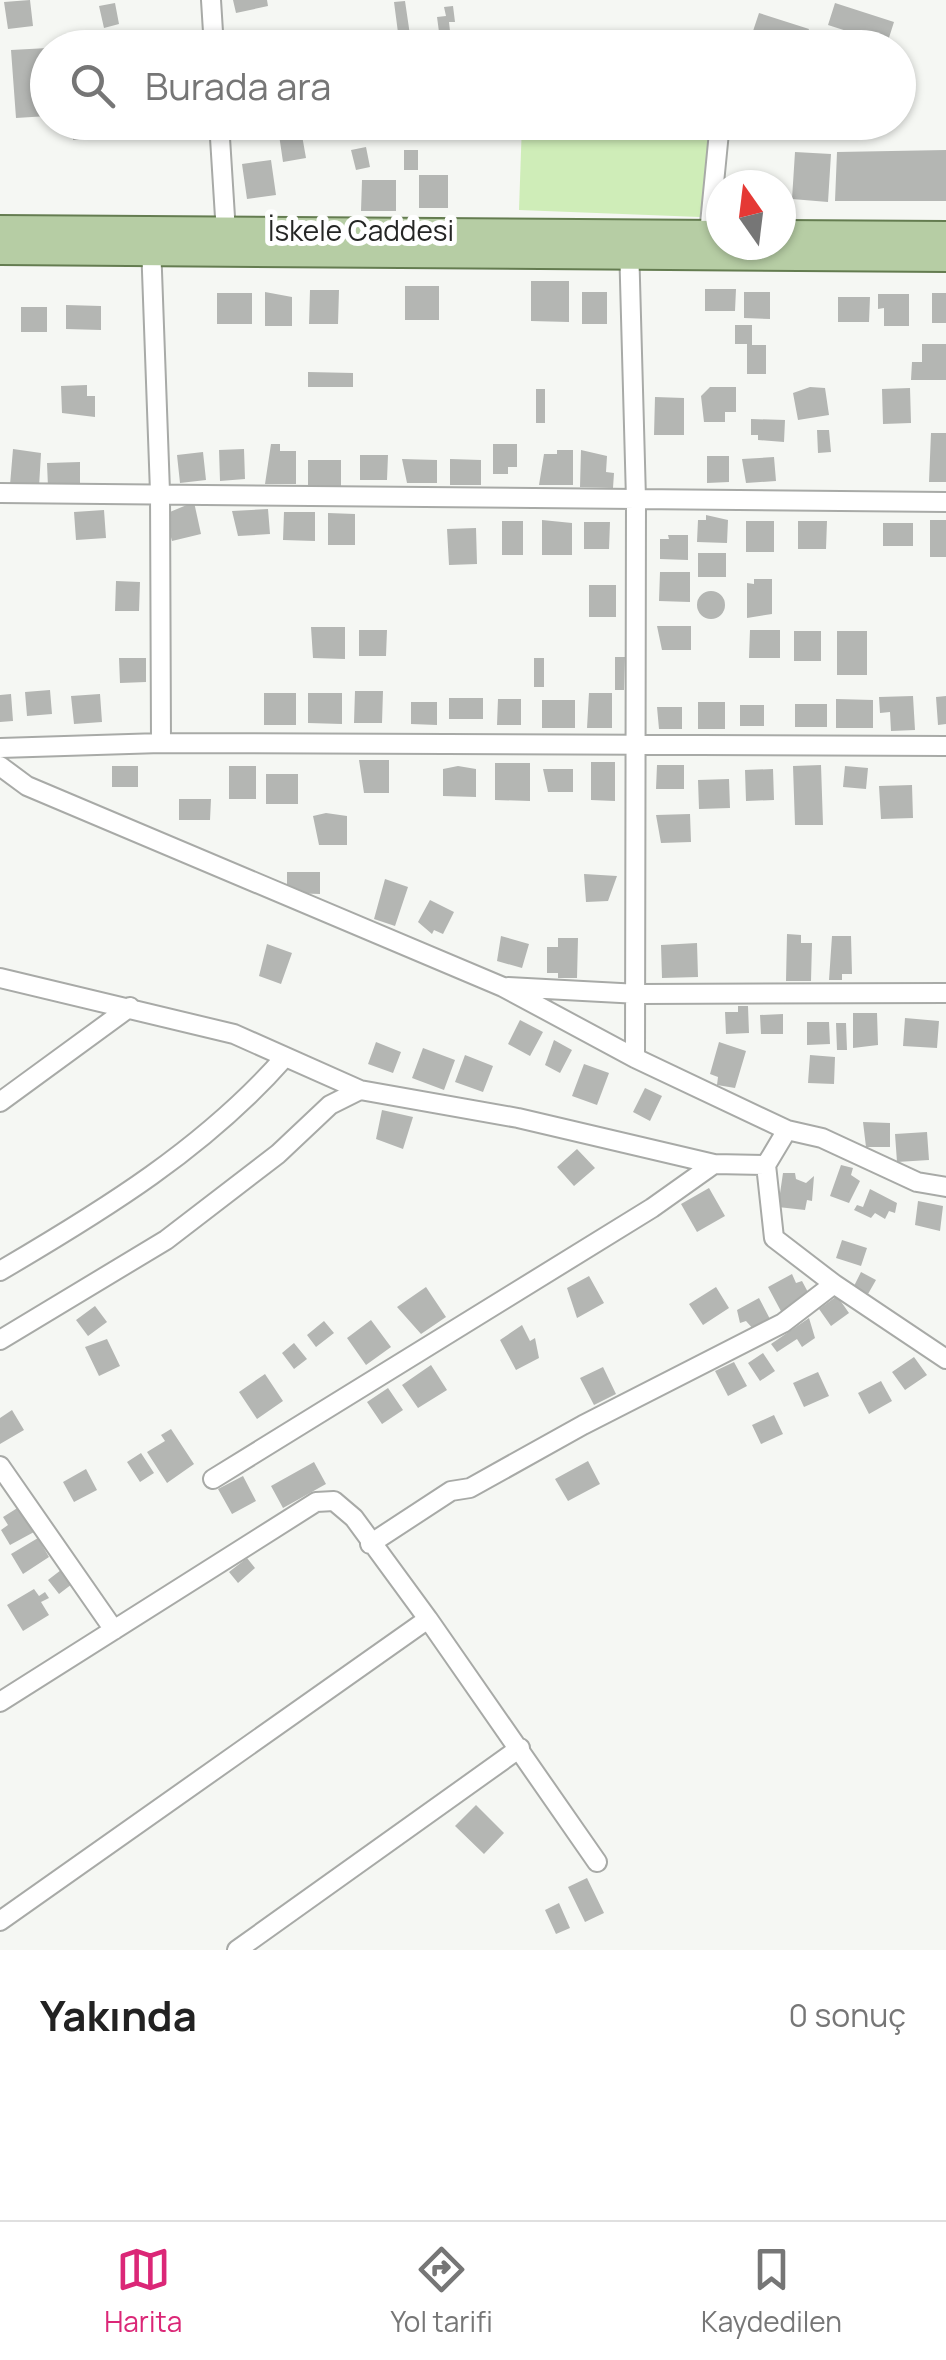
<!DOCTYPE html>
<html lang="tr">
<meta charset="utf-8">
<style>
body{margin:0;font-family:Manrope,sans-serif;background:#f2f2f2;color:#222}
.compass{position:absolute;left:706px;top:170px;width:90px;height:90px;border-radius:50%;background:#fff;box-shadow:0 2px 8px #0004;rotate:346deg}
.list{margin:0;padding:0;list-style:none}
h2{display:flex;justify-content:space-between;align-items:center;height:130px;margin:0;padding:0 40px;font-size:42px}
h2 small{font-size:32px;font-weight:400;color:#767676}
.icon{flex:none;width:55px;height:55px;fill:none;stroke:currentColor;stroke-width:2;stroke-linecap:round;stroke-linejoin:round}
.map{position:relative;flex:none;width:946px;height:1950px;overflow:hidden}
.search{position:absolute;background:#fff;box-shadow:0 2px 8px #0004;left:30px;right:30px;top:30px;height:110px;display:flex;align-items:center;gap:25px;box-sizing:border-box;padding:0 35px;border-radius:55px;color:#767676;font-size:38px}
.sheet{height:270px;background:#fff}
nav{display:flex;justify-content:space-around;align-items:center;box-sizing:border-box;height:140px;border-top:2px solid #e0e0e0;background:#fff;font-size:28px;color:#767676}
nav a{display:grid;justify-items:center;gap:5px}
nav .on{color:#db2777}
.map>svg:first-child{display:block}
.green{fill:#cfedb8}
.building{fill:#b4b6b3}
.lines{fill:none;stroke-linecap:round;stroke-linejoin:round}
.street-casing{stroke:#a8aaa7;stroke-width:22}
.primary-casing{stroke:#647c50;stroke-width:32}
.street{stroke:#fff;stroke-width:18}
.primary{stroke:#b6cda4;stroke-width:28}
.labels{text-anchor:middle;stroke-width:10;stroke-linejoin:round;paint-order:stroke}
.street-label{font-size:28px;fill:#252625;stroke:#fff}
</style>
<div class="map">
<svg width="946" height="1950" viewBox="0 0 946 1950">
<rect width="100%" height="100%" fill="#f5f7f3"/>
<!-- green -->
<path class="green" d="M522,123H711L700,217L519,210Z"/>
<!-- building -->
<path class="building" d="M30,0L33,26L8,29L4,2Z
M233,0H267L268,6L236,13Z
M405,1L410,35H414L415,48H400L394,2Z
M115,3L119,24L104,28L99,6Z
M835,3L894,22L887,44L828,25Z
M453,6L455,22H449L450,31L439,32L437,17L446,16L444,7Z
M759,13L809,29L803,48H784L751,37Z
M664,34L703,47V48H660Z
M48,48V116L16,118L11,50Z
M74,122H110L112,136L73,140Z
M300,124L306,158L283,162L278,128Z
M366,147L370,167L356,170L351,150Z
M404,150H418V170H404Z
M946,150V201H835L837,152Z
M795,152L831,154L828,202L792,199Z
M271,160L276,195L247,199L242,164Z
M419,175H448V208H419Z
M362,180H396V211H361Z
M531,281H569V322L531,321Z
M405,286H439V320H405Z
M705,289H736L735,311H705Z
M310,290H339L338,324H309Z
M265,292L292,297V326H265Z
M582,292H607V324H582Z
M744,292H770V319L744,318Z
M217,293H252V324H217Z
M932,293H946V323H932Z
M878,294H909V326H884V308L878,309Z
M838,297H870L869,322H838Z
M66,305L101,306V330L66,329Z
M21,307H47V332H21Z
M735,325H752V345H766V374H747V344H735Z
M922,344H946V380H911L912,362H922Z
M308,372L353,373V387H308Z
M87,385V396H95V417L62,413L61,386Z
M710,387H736V412H725V422H704L701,396Z
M810,387L825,388L829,415L798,420L793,393Z
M910,388L911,423L883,424L882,389Z
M536,389H545V423H536Z
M655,397L684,398V435H654Z
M751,419L785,420L784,442L758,440V435H751Z
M817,430H829L831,452L818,453Z
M931,433H946V482H929Z
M271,444H280V451H296V484H265Z
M493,444H517V467H508V474H493Z
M13,449L41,453L39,487L10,485Z
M244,449L245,479L220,481L219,450Z
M557,450H573V485H539L544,454H557Z
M581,450L607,456L606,472L614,473L613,488L580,487Z
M203,452L206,480L180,483L177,455Z
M360,455H388L387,480H360Z
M707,456H729V482L707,483Z
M774,457L776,481L746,483L742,459Z
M402,459L437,460V483H407Z
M450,459L481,460V485H450Z
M308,460H341V487H308Z
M80,462V486L48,487L47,463Z
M194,502L201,534L172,541L165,514Z
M268,509L270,534L238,536L232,511Z
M104,510L106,538L76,540L74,512Z
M284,512H315V541L283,540Z
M328,513L355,514V545H328Z
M706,515L728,520L727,543L697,542L698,520H706Z
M542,520L572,523V555H542Z
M930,520H946V557H930Z
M502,521H523V555H502Z
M746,521H774V552H746Z
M798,521H827L826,549H798Z
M584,522H610L609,549H584Z
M883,523H913V546H883Z
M476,528L477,564L449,565L447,529Z
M668,535H688V560L660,559V539H669Z
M698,553H726V577H698Z
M660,572H690V602L659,601Z
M754,579H772V614L747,618V583L754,584Z
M116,581L140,582L139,611H115Z
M589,585H616V617H589Z
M697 605a14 14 0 1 1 28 0a14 14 0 1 1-28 0Z
M657,626H691V650H662Z
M311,627H345V659L313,658Z
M359,630H387L386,656H359Z
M750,630H780V658H749Z
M794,631H821V661H794Z
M837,631H867V675H837Z
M615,657H625L624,690H615Z
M119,658H146V682L120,683Z
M534,658H544V687H534Z
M50,690L52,714L27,716L25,692Z
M355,691H383L382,723H354Z
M264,693H296V725H264Z
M308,693H342V724L308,723Z
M589,693H612V728H587Z
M11,694L13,721L0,722V695Z
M100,694L102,722L74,724L71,696Z
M913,696L915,730L891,731L890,712L880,713L879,697Z
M946,696V724L938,725L936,697Z
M449,698H483V719H449Z
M498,699H521V725H497Z
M836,699L873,700V728H836Z
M542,700H575V728H542Z
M411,702H437V725L411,724Z
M698,702H725V729H698Z
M795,704H827V727H795Z
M740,705H764V726H740Z
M657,707H682V729H659Z
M359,760H389V793H364Z
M591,762H615V801L591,800Z
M495,763H530V801L495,800Z
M657,765H684V789H656Z
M821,765L823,825H795L793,766Z
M112,766H138V787H112Z
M229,766H256V799H229Z
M458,766L476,769V797L443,796V769Z
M845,766L868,768L866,789L843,787Z
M543,769H573V792H548Z
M773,769L774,800L746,801L745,770Z
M266,774H298V804H266Z
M729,779L730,808L699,809L698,780Z
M912,785L913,818L881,819L879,786Z
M179,799H211L210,820H179Z
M326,813L347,816V845H319L313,816Z
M690,814L691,842L661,843L656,815Z
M287,872H320V894L287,893Z
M584,874L617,876L608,901L586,902Z
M385,879L408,887L395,926L374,919Z
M430,900L454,912L443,934L434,930L432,934L418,922Z
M787,934L801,935V943H812L811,981H786Z
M501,936L529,944L522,968L497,961Z
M832,936H851L852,974H842V980H829Z
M558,938H578L577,978H558V973H547V947H558Z
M697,943L698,977L662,978L661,945Z
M267,944L292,953L281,984L259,976Z
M738,1006H748L749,1033L726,1034L725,1012H738Z
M853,1013H877L878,1045L853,1048Z
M783,1014V1034H761L760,1015Z
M905,1018L939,1021L937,1048L903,1046Z
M520,1020L543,1032L530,1056L508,1044Z
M807,1022H829L830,1044L807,1045Z
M836,1023H846L847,1050H837Z
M554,1040L572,1050L560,1073L545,1065Z
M376,1042L401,1052L393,1073L368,1064Z
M719,1042L746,1051L735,1088L717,1085L718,1077L710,1074Z
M423,1048L455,1060L444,1090L412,1078Z
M465,1055L493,1066L483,1092L455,1082Z
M810,1055L835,1057L834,1084L808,1083Z
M584,1064L609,1073L597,1105L572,1096Z
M645,1088L662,1096L650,1121L633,1112Z
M382,1110L413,1117L403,1149L376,1139Z
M863,1122L890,1123V1147H866Z
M927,1132L929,1160L897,1162L895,1134Z
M577,1149L595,1168L574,1186L557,1167Z
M841,1165L853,1168L851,1175L860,1181L849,1203L830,1196Z
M783,1173H795L796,1179L806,1183L814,1176L812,1201L807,1200L805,1210L778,1207Z
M709,1188L725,1216L697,1232L681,1204Z
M870,1189L897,1203L895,1213L889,1211L885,1219L875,1213L871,1218L854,1210L857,1205L863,1207Z
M918,1201L943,1206L940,1231L915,1225Z
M842,1240L867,1248L861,1266L836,1258Z
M861,1272L876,1280L868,1294L854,1286Z
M792,1274L796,1283L802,1281L810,1296L783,1315L768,1287Z
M589,1276L604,1303L577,1318L567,1288Z
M426,1287L446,1317L421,1334L397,1307Z
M716,1287L729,1308L703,1325L689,1304Z
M837,1296L849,1313L831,1326L819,1309Z
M759,1298L771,1321L754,1330L746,1321L740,1323L737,1310Z
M95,1306L107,1322L88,1336L76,1320Z
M809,1318L815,1338L802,1347L797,1339L777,1352L771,1344Z
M371,1320L391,1347L366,1365L347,1338Z
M324,1321L334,1333L316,1347L307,1335Z
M522,1325L530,1341L535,1338L539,1358L516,1370L500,1340Z
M107,1339L120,1366L99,1376L85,1347Z
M294,1343L307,1359L294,1369L282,1353Z
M763,1353L775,1371L760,1381L748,1363Z
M914,1357L927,1375L905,1390L892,1372Z
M734,1362L747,1386L728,1396L715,1371Z
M431,1365L447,1390L418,1408L402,1385Z
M603,1367L616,1394L594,1405L580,1378Z
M818,1372L829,1396L804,1407L793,1383Z
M265,1374L283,1401L257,1419L239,1392Z
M881,1381L892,1401L869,1414L858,1393Z
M388,1388L403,1410L382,1424L367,1402Z
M12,1410L24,1430L0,1444V1418Z
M774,1415L783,1434L761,1444L752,1425Z
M171,1429L194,1464L167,1483L147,1452L165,1441L161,1435Z
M141,1453L154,1473L140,1482L127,1462Z
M588,1461L600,1484L568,1501L555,1479Z
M314,1462L326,1484L283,1508L271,1486Z
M86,1469L97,1490L74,1502L63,1482Z
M243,1476L256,1501L232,1514L218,1489Z
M19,1507L34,1532L10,1545L1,1530L8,1525L3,1517Z
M38,1538L49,1557L23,1574L11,1554Z
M247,1558L255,1568L238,1583L229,1572Z
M61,1570L72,1584L59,1594L48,1580Z
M34,1589L39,1596L45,1592L49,1598L41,1602L49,1615L23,1631L7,1605Z
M476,1805L504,1833L484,1854L455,1826Z
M587,1878L604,1913L585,1922L568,1887Z
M559,1903L570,1928L556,1934L545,1910Z"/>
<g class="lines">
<defs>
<path id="street" d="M211,0L214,48
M219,122L226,233
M709,234L720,122
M151,244L160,492L161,743
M629,244L636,499L635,1058
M0,493L946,502
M0,748L161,743L946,746
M0,766L27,786L503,987L635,1058L787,1130L822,1138L917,1182L946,1187
M0,978L234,1034L360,1090
M508,987L639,994L946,993
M0,1102L130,1007
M0,1271C104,1210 205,1148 285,1057
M834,1284L946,1359
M0,1340L166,1240L278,1154L330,1105L360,1090L518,1118L714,1164L766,1165L787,1130
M0,1466L114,1630
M213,1479L652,1208L714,1164
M370,1544L451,1491L470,1488L583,1425L783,1323L834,1284L774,1238L766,1165
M0,1702L316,1502L334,1501L354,1518L428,1619L597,1862
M0,1921L428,1619
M237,1950L520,1748"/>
<path id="primary" d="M0,230L721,235
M781,235L946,236
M0,250L946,257"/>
</defs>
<!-- street casing -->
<use href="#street" class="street-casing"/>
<!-- primary casing -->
<use href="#primary" class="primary-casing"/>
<!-- street -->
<use href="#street" class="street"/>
<!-- primary -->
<use href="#primary" class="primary"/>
</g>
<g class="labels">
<!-- street labels -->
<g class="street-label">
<text x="361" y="241">İskele Caddesi</text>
</g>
</g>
</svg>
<svg class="compass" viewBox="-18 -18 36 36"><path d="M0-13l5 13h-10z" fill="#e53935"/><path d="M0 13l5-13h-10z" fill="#767676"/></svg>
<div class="search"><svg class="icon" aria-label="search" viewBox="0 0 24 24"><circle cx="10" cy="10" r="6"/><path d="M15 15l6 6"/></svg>Burada ara</div>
</div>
<section class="sheet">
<h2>Yakında<small>0 sonuç</small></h2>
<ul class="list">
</ul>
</section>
<nav>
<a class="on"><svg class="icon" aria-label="map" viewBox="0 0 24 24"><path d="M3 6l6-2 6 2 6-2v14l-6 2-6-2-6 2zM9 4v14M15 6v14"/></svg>Harita</a>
<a><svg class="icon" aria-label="directions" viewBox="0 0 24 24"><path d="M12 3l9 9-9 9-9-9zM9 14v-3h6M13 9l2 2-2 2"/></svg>Yol tarifi</a>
<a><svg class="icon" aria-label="saved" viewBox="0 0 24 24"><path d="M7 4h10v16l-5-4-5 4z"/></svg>Kaydedilen</a>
</nav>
